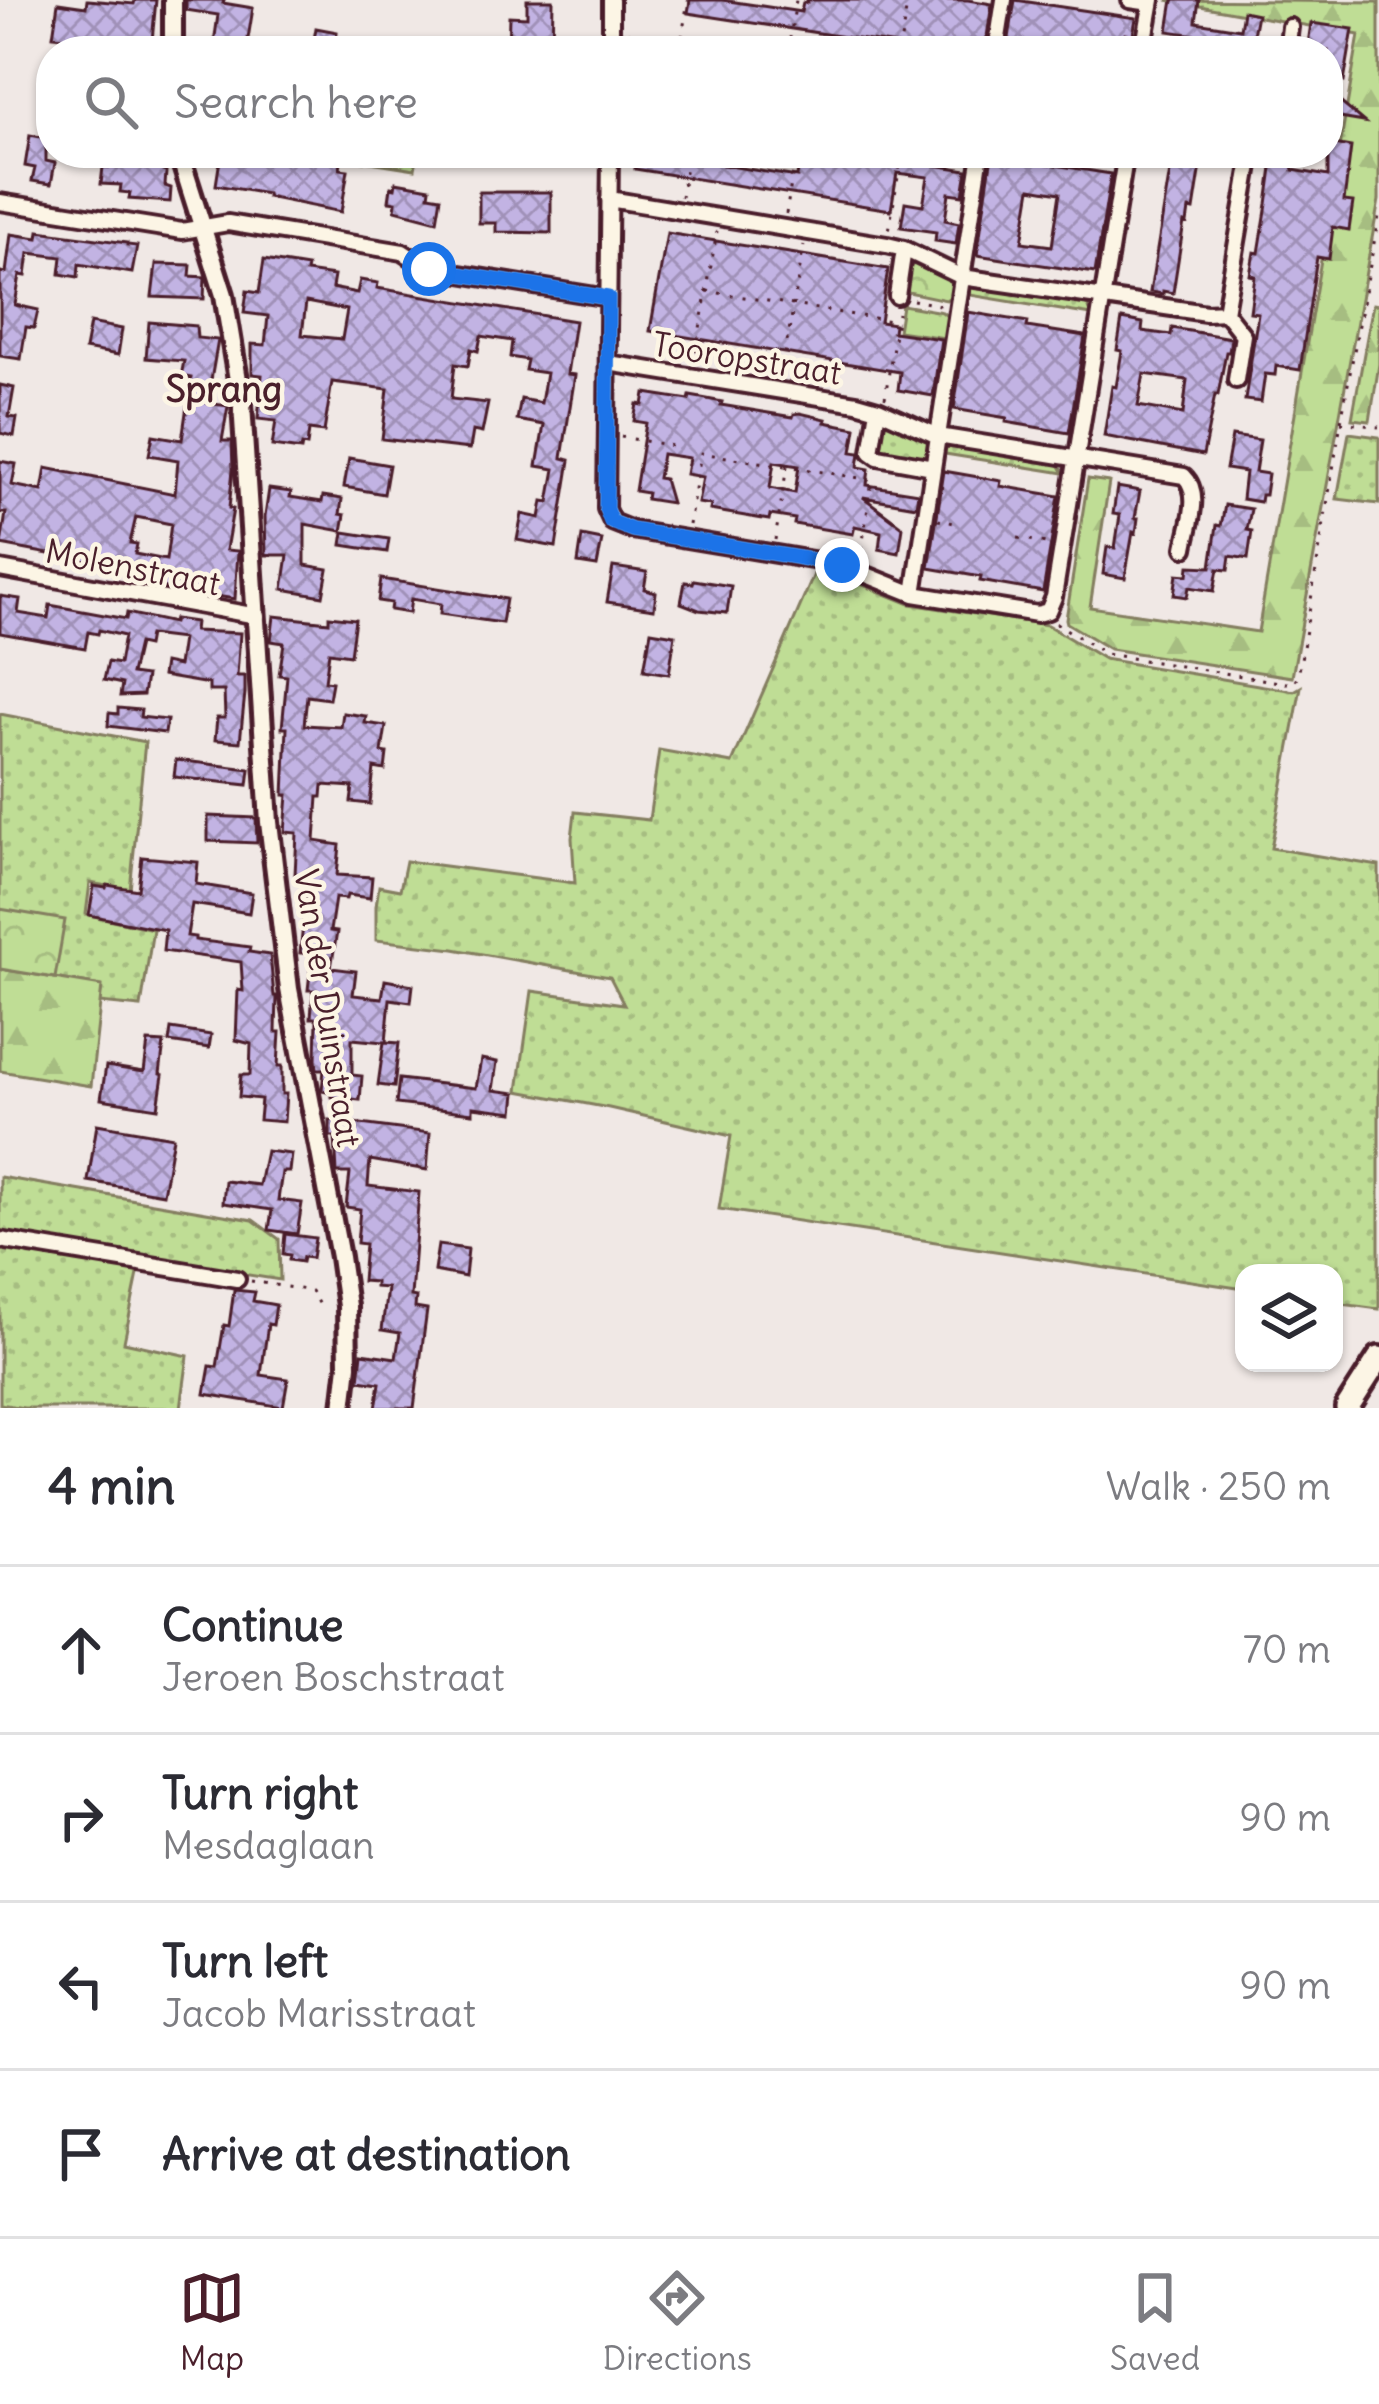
<!DOCTYPE html>
<meta charset="utf-8">
<style>
body{margin:0;font-family:Delius,sans-serif;background:#f2f2f3;color:#2b2b33}
.controls{position:absolute;right:36px;bottom:36px;display:grid;overflow:hidden;border-radius:24px;box-shadow:0 3px 9px #0004}
.controls button{width:108px;height:108px;display:grid;place-items:center;padding:0;border:0;border-bottom:3px solid #e1e1e2;background:#fff;color:#2b2b33;font:60px sans-serif}
.stop{position:absolute;width:36px;height:36px;margin:-27px;border:9px solid #1a73e8;border-radius:50%;background:#fff}
.stop.end{background:#1a73e8;border-color:#fff;box-shadow:0 3px 12px #0008}
.list{margin:0;padding:0;list-style:none}
h2{display:flex;justify-content:space-between;align-items:center;height:156px;margin:0;padding:0 48px;font-size:51px}
h2 small{font-size:39px;font-weight:400;color:#7c7c81}
.list li{display:grid;grid-template-columns:78px 1fr auto;gap:36px;align-items:center;box-sizing:border-box;height:168px;padding:0 48px;border-top:3px solid #e1e1e2}
.list b{display:block;font-size:45px;white-space:nowrap}
.list p{margin:0;font-size:39px;white-space:nowrap;color:#7c7c81}
.list em{font-size:39px;font-style:normal;color:#7c7c81}
.icon{flex:none;width:66px;height:66px;fill:none;stroke:currentColor;stroke-width:2;stroke-linecap:round;stroke-linejoin:round}
.map{position:relative;flex:none;width:1379px;height:1408px;overflow:hidden}
.search{position:absolute;background:#fff;box-shadow:0 3px 9px #0004;left:36px;right:36px;top:36px;height:132px;display:flex;align-items:center;gap:30px;box-sizing:border-box;padding:0 42px;border-radius:48px;color:#7c7c81;font-size:45px}
.sheet{height:828px;background:#fff}
nav{display:flex;justify-content:space-around;align-items:center;box-sizing:border-box;height:168px;border-top:3px solid #e1e1e2;background:#fff;font-size:33px;color:#7c7c81}
nav a{display:grid;justify-items:center;gap:6px}
nav .on{color:#4a1f2b}
.map>svg:first-child{display:block}
.grass{fill:url(#grass-dots);stroke:#847e60;stroke-width:3}
.forest{fill:url(#forest-firs);stroke:#847e60;stroke-width:3}
.park{fill:url(#park-crowns);stroke:#847e60;stroke-width:3}
.building{fill:url(#building-cross-hatch);stroke:#4a1f2b;stroke-width:3;fill-rule:evenodd}
.lines{fill:none;stroke-linecap:round;stroke-linejoin:round}
.minor-casing{stroke:#4a1f2b;stroke-width:22}
.tertiary-casing{stroke:#4a1f2b;stroke-width:26}
.secondary-casing{stroke:#4a1f2b;stroke-width:30}
.path{stroke:#4a1f2b;stroke-width:3;stroke-dasharray:3 9;stroke-linecap:butt}
.minor{stroke:#fcf5e5;stroke-width:14}
.tertiary{stroke:#fcf5e5;stroke-width:16}
.secondary{stroke:#fcf5e5;stroke-width:21}
.route{stroke:#1a73e8;stroke-width:15}
.labels{text-anchor:middle;stroke-width:9;stroke-linejoin:round;paint-order:stroke}
.street-label{font-size:33px;fill:#4a1f2b;stroke:#fcf5e5}
.neighbourhood-label{font-size:36px;font-weight:bold;fill:#4a1f2b;stroke:#fcf5e5}
</style>
<div class="map">
<svg width="1379" height="1408" viewBox="0 0 1379 1408">
<defs>
<pattern id="grass-dots" width="8" height="8" patternUnits="userSpaceOnUse" patternTransform="scale(3)"><rect width="8" height="8" fill="#bfdd95"/><path d="M2 2h.1M6 6h.1" fill="none" stroke="#a6bd81" stroke-width="1.8" stroke-linecap="round"/></pattern>
<pattern id="forest-firs" width="22" height="20" patternUnits="userSpaceOnUse" patternTransform="scale(3)"><rect width="22" height="20" fill="#bfdd95"/><path d="M5 1l3.5 6h-7zM16 11l3.5 6h-7z" fill="#a6bd81"/></pattern>
<pattern id="park-crowns" width="20" height="18" patternUnits="userSpaceOnUse" patternTransform="scale(3)"><rect width="20" height="18" fill="#bfdd95"/><path d="M2 6a3 3 0 1 1 6 0M12 15a3 3 0 1 1 6 0" fill="none" stroke="#a6bd81"/></pattern>
<pattern id="building-cross-hatch" width="8" height="8" patternUnits="userSpaceOnUse" patternTransform="scale(3)"><rect width="8" height="8" fill="#c2b3e3"/><path d="M0 0l8 8M0 8l8-8" fill="none" stroke="#a091b8"/></pattern>
</defs>
<rect width="100%" height="100%" fill="#f0e8e5"/>
<filter id="ink" filterUnits="userSpaceOnUse"><feTurbulence type="fractalNoise" baseFrequency=".00833" numOctaves="2"/><feDisplacementMap in="SourceGraphic" scale="24" xChannelSelector="R" yChannelSelector="G"/><feConvolveMatrix kernelMatrix="1 2 1 2 8 2 1 2 1" color-interpolation-filters="sRGB"/></filter>
<g filter="url(#ink)">
<!-- grass -->
<path class="grass" d="M340,153H418L415,169L339,157Z
M978,285L1078,301L1088,306L1092,315L964,294L969,287Z
M890,421L926,437L932,446L928,456L922,459L884,452C876,441 877,425 890,421Z
M1349,433L1379,437V504L1337,499Z
M949,444L1051,461L1060,466L1064,473L939,453L942,446Z
M816,570L831,572L910,604L1047,625L1104,659L1294,691L1301,687L1271,848L1379,866V1309L1334,1303V1273H1244V1289L719,1209L731,1136L609,1108L518,1091L532,991L624,1004L610,977L454,949L376,940V906L379,886L400,890L406,861L575,883L572,838L575,812L649,820L659,750L732,763Z
M0,714L145,742L130,890L90,883L86,914L153,929L141,1007L99,1003L101,986L0,969Z
M0,1177L253,1220L279,1239L280,1280L0,1235Z
M0,1247L139,1269L124,1342L188,1356L181,1408H24L0,1404Z"/>
<!-- forest -->
<path class="forest" d="M1167,0L1379,2V200L1292,677L1110,649L1067,623L1066,619L1088,479L1109,482L1090,607L1258,632L1359,35Z
M1373,304L1379,305V364L1370,421L1352,419Z
M0,969L102,986L91,1086L0,1071Z"/>
<!-- park -->
<path class="park" d="M918,263L955,282V293L946,300L908,292C903,284 905,274 909,266Z
M902,305L942,312L949,318V333L945,338L898,331Z
M0,909L65,920L55,978L0,969Z"/>
<!-- building -->
<path class="building" d="M87,0L134,4L135,0H156L151,51H119L120,43L53,36L58,3L86,7Z
M186,0H224L223,3L253,8L246,51H213L218,15L186,10Z
M527,0H553L552,49H508L509,16L527,17Z
M690,0H722L801,12L803,3H807V0H968L992,4L986,43L979,41L977,51H915L916,48L688,13Z
M1015,0L1136,18L1133,35L1125,34L1123,44L1099,40L1097,51H1007Z
M1173,0H1199L1196,22L1240,29L1243,11L1257,14L1250,51H1199L1202,36L1168,31Z
M1311,23L1353,29L1344,82L1328,79V51H1307Z
M316,28L337,32L335,51H312Z
M1328,92L1364,122L1328,116Z
M30,135L46,138V161L55,163L51,184L32,181L35,168L25,166Z
M1328,143L1351,147L1344,201L1353,202L1349,230L1333,227L1329,259L1317,257L1300,370L1276,366L1275,375L1265,374L1261,402L1245,400L1258,313L1250,312L1255,276L1250,275L1254,252L1259,253L1267,204L1272,168L1267,167L1269,153H1295L1293,170L1328,176Z
M118,153H164L163,171L166,172L165,186L171,188L170,202L129,199L130,193L120,192L121,185L101,184L103,167L117,168Z
M221,153H342L340,169L348,170L341,212L267,197V194L216,185Z
M637,153H697L724,158L723,165L797,177L800,153H889L888,158L967,170L963,195L949,193L945,220L959,223L956,244L935,241L936,232L901,227L905,202L923,205L928,177L897,173L891,210L635,169Z
M1173,153H1203L1194,210L1189,209L1187,223L1184,222L1173,293L1163,291V294L1150,292Z
M992,155L1111,174L1095,273L977,255ZM1031,188L1060,193L1052,246L1022,242Z
M396,182L430,188L429,195L441,197L437,221L395,210L396,202L389,201L391,187L395,188Z
M479,192H551V233L496,232V223H479Z
M39,231L127,243V245L137,246L132,273L79,264L78,277L60,274L62,257L29,253L26,276L20,275L15,305L38,310L34,328L26,327L21,359L0,356V272L6,273L11,234L38,238Z
M667,233L888,269L880,322L894,324L893,332L941,339L933,396L898,390L900,372L650,331Z
M264,260L307,267L306,272L334,276L332,288L357,293L360,280L378,283L377,288L575,321L567,374L575,375L562,458L570,460L556,547L517,540L522,514L540,518L543,501L549,502L555,469L537,466L544,425L517,420L521,399L541,403L546,373L525,370L527,360L510,357L512,341L481,336L478,351L471,349L468,366L455,364L451,399L488,403L482,433L473,431L470,449L382,439L388,389L332,382L324,432L309,430L307,446L302,445L301,450L272,446L276,421L258,419L262,375L252,374V344L265,345L268,316L244,313L247,291L259,293ZM306,302L347,310L342,339L302,335Z
M156,264L191,265L190,276L205,277L204,299L152,297Z
M968,312L1028,322L1027,327L1085,336L1069,433L1006,422L1007,418L954,409Z
M1122,319L1143,323L1142,331L1171,335L1172,328L1231,338L1229,352H1226L1218,395H1215L1203,455L1104,436L1112,386L1116,387L1122,351L1117,350ZM1144,374L1187,380L1183,414L1138,406Z
M149,322L196,326L197,338L218,340L207,403L228,406L222,441H232L233,470L229,508L233,509L226,550L238,551L235,599L159,587L161,575L1,545L6,513H0V461L16,464L12,485L42,491L46,468L175,494L178,460L149,455L153,435L182,440L191,378L181,376L184,361L146,358ZM136,517L171,524L166,560L135,554L137,544L130,543Z
M90,323L122,329L118,355L85,349Z
M0,385L14,388L9,417L17,418L14,436L0,433Z
M645,393L689,400L690,396L707,399L722,402L721,405L793,417L794,414L800,413L826,419L825,422L856,428L852,452L860,453L858,467L869,469L867,485L918,493L916,506L863,497L903,527L899,553L879,549L881,532L855,526L853,534L794,524L795,519L770,515L769,520L710,510L711,505L698,503L703,477L686,474L689,458L662,454L658,478L664,479L671,503L646,499L647,493L635,491L646,423L634,421L637,404L643,405ZM774,462L799,466L795,493L770,488Z
M1232,436L1260,440L1255,472L1268,474L1265,495H1261L1260,502L1242,499L1245,472L1226,469Z
M349,458L389,465L384,494L344,487Z
M944,471L1001,481L1000,486L1059,496L1043,592L980,581L981,577L929,568Z
M1117,487L1140,491L1135,518H1138L1136,533L1133,532L1125,578L1103,574L1107,547L1115,548L1120,515L1113,514Z
M269,489L291,492L290,497L322,502L323,496L342,499L340,514L345,515L342,531L305,524V565L328,569L323,596L283,589L288,555H266L265,516Z
M1225,505L1251,509L1247,530L1252,531L1248,559L1230,556L1228,570L1218,569L1214,591L1189,587L1187,597L1174,595L1177,574L1188,575L1189,566L1211,567L1217,525L1221,526Z
M344,532L389,539L387,552L342,545Z
M582,536L602,540L597,566L578,563Z
M613,567L647,572L644,589L656,592L654,609L607,602Z
M381,579L506,599L502,623L440,614L441,604L411,599L409,613L390,610L391,603L378,601Z
M694,580L731,586L727,613L699,610L681,603L685,582L693,583Z
M0,596L20,599L18,613L48,618L50,605L126,619L127,613L173,623L174,619L195,622L194,631L240,633L237,676H245V693L240,742L215,740L217,718H225L224,691H209V684L162,676L164,663L178,666L182,639L149,635L147,646L138,644L131,674L146,676L143,695L120,696L122,684L104,680L108,662L119,664L124,636L99,630L98,634L88,632L85,648L0,633Z
M274,616L329,622V616L355,619L350,655L329,652L325,681L332,682L329,699L307,696L304,725L341,727L343,713L366,716L365,723L386,726L382,752L387,753L385,770L374,768L370,804L351,802L353,787L323,785L322,797H318L315,841L340,845L337,875L372,877L370,898L347,895L346,899L335,898L330,931L337,932L331,968L356,971L353,995L382,998L385,980L413,985L411,1002L390,999L386,1042L399,1043L394,1087L378,1085L384,1042L352,1039V1075L362,1076L360,1100L332,1097V1093L322,1091L324,1069H317L316,1060L317,1018H311L313,990H308L312,954L300,953L308,879L295,875L297,833L285,832L288,795H284L287,728H282L287,676L279,675L284,643L271,641Z
M651,631L675,635L669,674L644,670Z
M118,708L141,710L140,717L167,720L165,733L108,726L109,713L118,714Z
M176,760L250,769L248,785L174,777Z
M208,816L256,818L257,843L208,841Z
M142,857L198,862L196,884L252,893L249,913L192,904L187,936L195,937V940L250,947L249,952L270,955L274,996H277L276,1032H280L278,1066H282V1094H286L284,1122L259,1120L261,1099L239,1097L241,1075H250L251,1044L236,1040L238,990L243,991L241,962L163,951L165,930L89,915L94,886L106,888L107,885L138,890Z
M171,1029L211,1035L209,1048L169,1042Z
M148,1042L164,1043L160,1074L163,1075L158,1108L101,1099L106,1066L144,1072Z
M481,1059L497,1062L493,1090L516,1093L514,1112L473,1107V1113L396,1104L399,1079L476,1088Z
M330,1120L430,1133L427,1170L370,1160L368,1186L419,1192L411,1296L416,1297L415,1308L427,1310L414,1408H376L380,1383L359,1380L362,1353L396,1358L400,1333L382,1330L387,1288L375,1287V1282L362,1281L365,1244L357,1243L360,1209L346,1207L350,1173H337L335,1137H330Z
M97,1124L173,1137L163,1194L88,1181Z
M266,1151L291,1154L289,1172H282L278,1200L302,1203L297,1234L269,1230L272,1210L223,1203L225,1181L259,1185Z
M285,1234L315,1238L312,1258L303,1257L302,1262L289,1260L290,1255L283,1254Z
M438,1245L468,1249L465,1277L434,1271Z
M234,1290L255,1292L253,1301L276,1305L273,1325L268,1324L261,1375L288,1379L283,1407L205,1394L210,1366L217,1367L224,1325L229,1326Z"/>
<g class="lines">
<defs>
<path id="minor" d="M1130,0L1151,3
M611,40L682,51
M611,51V0
M996,51L1004,0
M1143,51L1152,0
M1287,51L1290,27
M610,153L606,509L612,522L632,530L842,565L914,594L1037,614L1048,611L1054,597L1126,153
M609,199L887,245L904,249L962,277L1206,313L1225,312
M0,202L182,231L228,223L403,252L429,269L608,298
M897,296L904,249
M1225,312L1252,153
M1225,312L1243,335L1236,380
M608,363L857,403L878,409L938,436L1184,476C1202,493 1189,525 1185,548
M878,409L871,452L878,457L933,467
M0,569L257,616
M914,594L981,153
M0,1240L237,1279"/>
<path id="tertiary" d="M173,51V0
M179,153L224,295L242,404L269,822L289,989L340,1257L347,1306L348,1365L343,1408"/>
<path id="secondary" d="M1347,1408L1379,1358"/>
</defs>
<!-- minor casing -->
<use href="#minor" class="minor-casing"/>
<!-- tertiary casing -->
<use href="#tertiary" class="tertiary-casing"/>
<!-- secondary casing -->
<use href="#secondary" class="secondary-casing"/>
<!-- path -->
<path class="path" d="M682,37L688,0
M788,51L796,0
M899,51L908,0
M861,153L901,159L889,231
M681,197L688,153
M786,214L796,153
M707,291L897,322
M913,300L945,306
M694,363L717,231
M781,377L804,245
M885,398L898,313
M1341,422L1379,427
M621,437L679,447
M938,520L960,524
M689,525L701,453L785,466
M1018,538L1046,543
M775,540L787,466L872,480L861,555
M1056,623L1106,654L1292,684L1298,677L1341,422L1379,216
M251,1281L311,1291L319,1305"/>
<!-- minor -->
<use href="#minor" class="minor"/>
<!-- tertiary -->
<use href="#tertiary" class="tertiary"/>
<!-- secondary -->
<use href="#secondary" class="secondary"/>
</g>
</g>
<g class="lines" filter="url(#ink)">
<!-- route -->
<path class="route" d="M429,269L608,298L606,509L611,522L632,530L842,565"/>
</g>
<g class="labels">
<!-- street labels -->
<g class="street-label">
<text transform="translate(747 358) rotate(9)" y="12">Tooropstraat</text>
<text transform="translate(133 567) rotate(11)" y="12">Molenstraat</text>
<text transform="translate(328 1008) rotate(81)" y="12">Van der Duinstraat</text>
</g>
<!-- neighbourhood labels -->
<g class="neighbourhood-label">
<text x="224" y="402">Sprang</text>
</g>
</g>
</svg>
<div class="controls">
<button><svg class="icon" aria-label="layers" viewBox="0 0 24 24"><path d="M12 4l9 5-9 5-9-5zM3 14l9 5 9-5"/></svg></button>
</div>
<div class="stop" style="left:429px;top:269px"></div>
<div class="stop end" style="left:842px;top:565px"></div>
<div class="search"><svg class="icon" aria-label="search" viewBox="0 0 24 24"><circle cx="10" cy="10" r="6"/><path d="M15 15l6 6"/></svg>Search here</div>
</div>
<section class="sheet">
<h2>4 min<small>Walk · 250 m</small></h2>
<ul class="list">
<li><svg class="icon" aria-label="ahead" viewBox="0 0 24 24"><path d="M12 20V5M6 11l6-6 6 6"/></svg><div><b>Continue</b><p>Jeroen Boschstraat</p></div><em>70 m</em></li>
<li><svg class="icon" aria-label="right" viewBox="0 0 24 24"><path d="M7 20v-9h11M14 6l5 5-5 5"/></svg><div><b>Turn right</b><p>Mesdaglaan</p></div><em>90 m</em></li>
<li><svg class="icon" aria-label="left" viewBox="0 0 24 24"><path d="M17 20v-9H6M10 6l-5 5 5 5"/></svg><div><b>Turn left</b><p>Jacob Marisstraat</p></div><em>90 m</em></li>
<li><svg class="icon" aria-label="arrive" viewBox="0 0 24 24"><path d="M6 21V4h12l-3 4 3 4H6"/></svg><div><b>Arrive at destination</b></div></li>
</ul>
</section>
<nav>
<a class="on"><svg class="icon" aria-label="map" viewBox="0 0 24 24"><path d="M3 6l6-2 6 2 6-2v14l-6 2-6-2-6 2zM9 4v14M15 6v14"/></svg>Map</a>
<a><svg class="icon" aria-label="directions" viewBox="0 0 24 24"><path d="M12 3l9 9-9 9-9-9zM9 14v-3h6M13 9l2 2-2 2"/></svg>Directions</a>
<a><svg class="icon" aria-label="saved" viewBox="0 0 24 24"><path d="M7 4h10v16l-5-4-5 4z"/></svg>Saved</a>
</nav>
